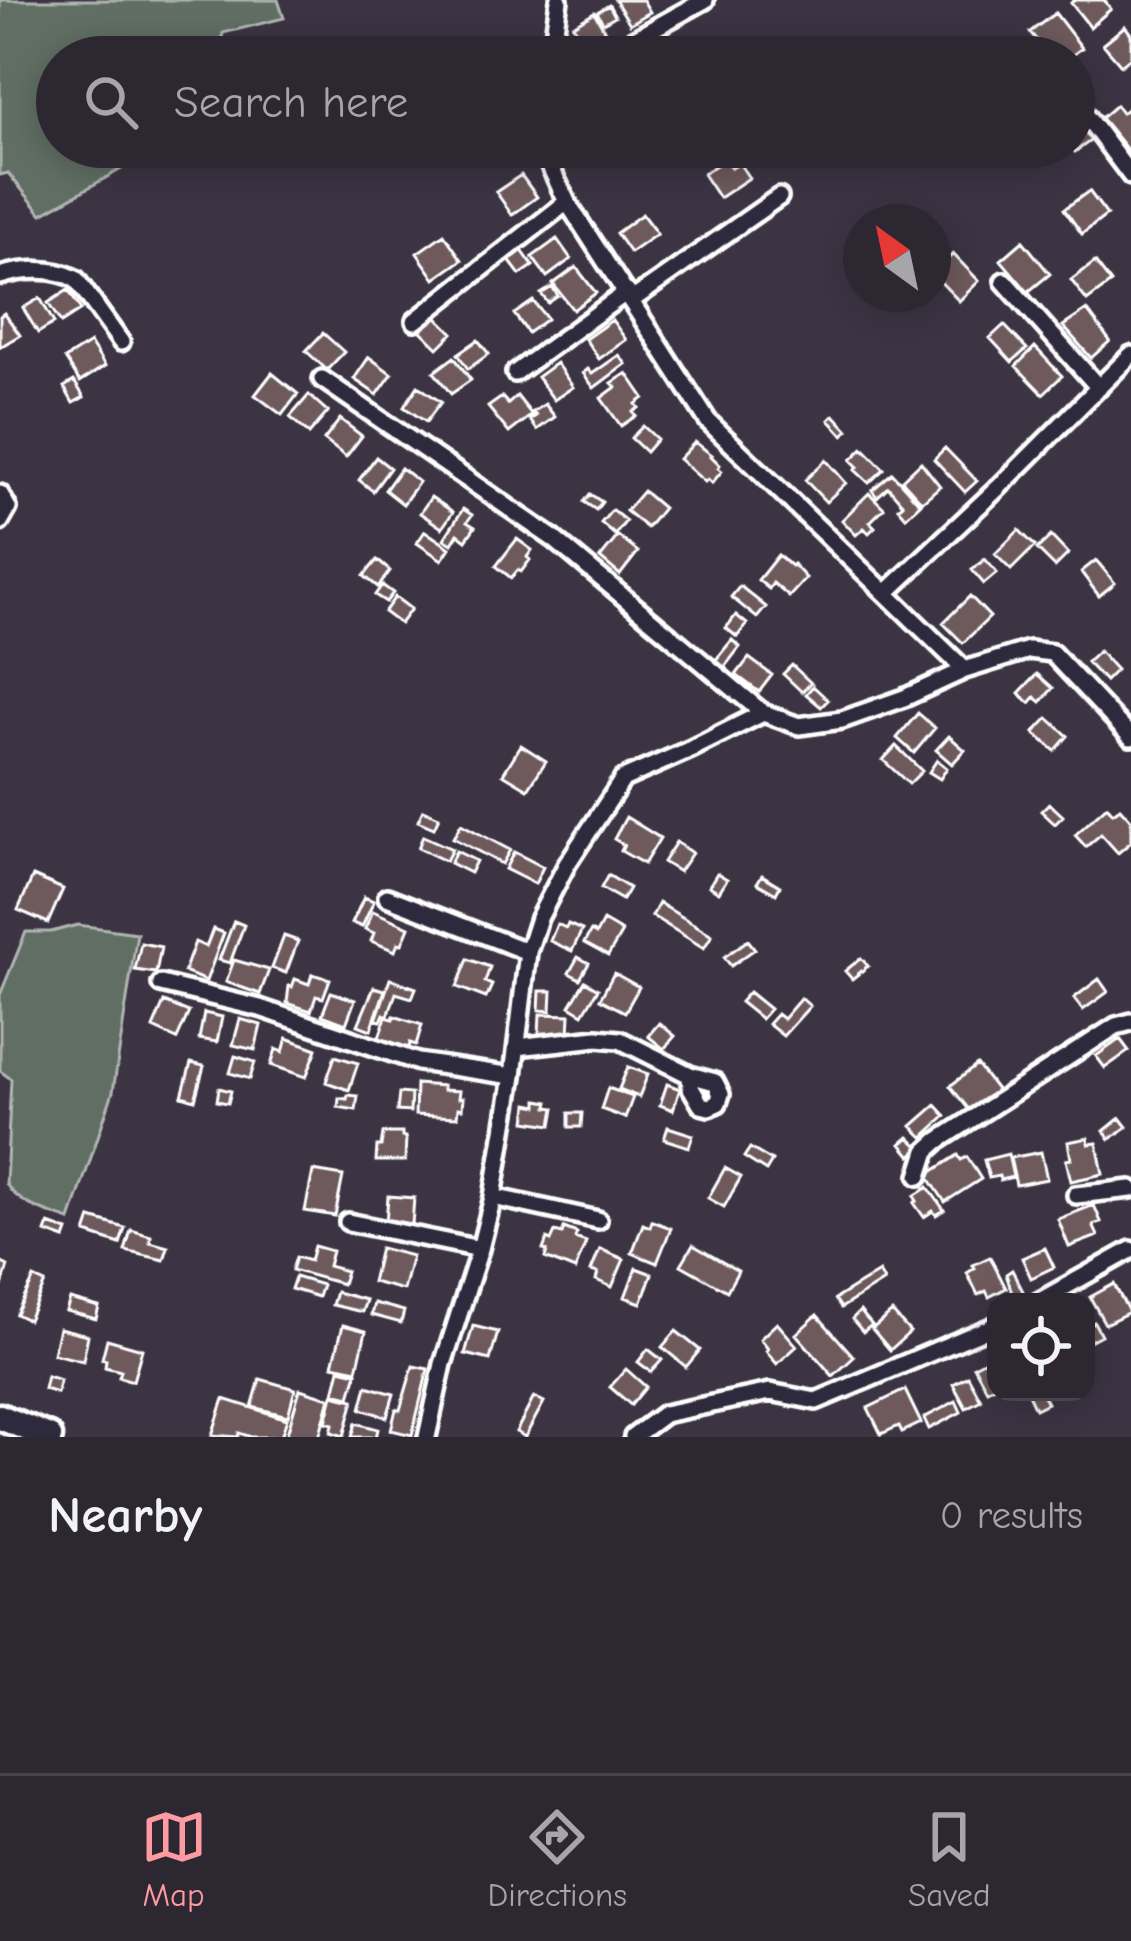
<!DOCTYPE html>
<style>
body{margin:0;font-family:"Comic Neue",sans-serif;background:#352f3a;color:#f1f3f6}
.controls{position:absolute;right:36px;bottom:36px;display:grid;overflow:hidden;border-radius:24px;box-shadow:0 6px 30px #0003}
.controls button{width:108px;height:108px;display:grid;place-items:center;padding:0;border:0;border-bottom:3px solid #48444d;background:#2d2732;color:#f1f3f6;font:60px sans-serif}
.compass{position:absolute;left:843px;top:204px;width:108px;height:108px;border-radius:50%;background:#2d2732;box-shadow:0 6px 30px #0003;rotate:327deg}
.list{margin:0;padding:0;list-style:none}
h2{display:flex;justify-content:space-between;align-items:center;height:156px;margin:0;padding:0 48px;font-size:51px}
h2 small{font-size:39px;font-weight:400;color:#a7a5ac}
.icon{flex:none;width:66px;height:66px;fill:none;stroke:currentColor;stroke-width:2;stroke-linecap:round;stroke-linejoin:round}
.map{position:relative;flex:none;width:1131px;height:1437px;overflow:hidden}
.search{position:absolute;background:#2d2732;box-shadow:0 6px 30px #0003;left:36px;right:36px;top:36px;height:132px;display:flex;align-items:center;gap:30px;box-sizing:border-box;padding:0 42px;border-radius:66px;color:#a7a5ac;font-size:45px}
.sheet{height:336px;background:#2d2732}
nav{display:flex;justify-content:space-around;align-items:center;box-sizing:border-box;height:168px;border-top:3px solid #48444d;background:#2d2732;font-size:33px;color:#a7a5ac}
nav a{display:grid;justify-items:center;gap:6px}
nav .on{color:#ff9aa2}
.map>svg:first-child{display:block}
.green{fill:#606e64;stroke:#b0b6b2;stroke-width:3}
.building{fill:#6e5a5c;stroke:#fff;stroke-width:3}
.lines{fill:none;stroke-linecap:round;stroke-linejoin:round}
.minor-casing{stroke:#fff;stroke-width:24}
.primary-casing{stroke:#fff;stroke-width:33}
.minor{stroke:#2f2a3d;stroke-width:15}
.primary{stroke:#2f2a3d;stroke-width:24}
</style>
<div class="map">
<svg width="1131" height="1437" viewBox="0 0 1131 1437">
<rect width="100%" height="100%" fill="#3c3443"/>
<filter id="ink" filterUnits="userSpaceOnUse"><feTurbulence type="fractalNoise" baseFrequency=".00833" numOctaves="2"/><feDisplacementMap in="SourceGraphic" scale="24" xChannelSelector="R" yChannelSelector="G"/><feConvolveMatrix kernelMatrix="1 2 1 2 8 2 1 2 1" color-interpolation-filters="sRGB"/></filter>
<g filter="url(#ink)">
<!-- green -->
<path class="green" d="M0,0H278L284,18L223,33L219,57H57V147H160L42,214L8,173L0,175Z
M78,925L137,933L113,1092L70,1220C47,1212 19,1205 6,1184L11,1079L0,1071V995L26,932H51Z"/>
<!-- building -->
<path class="building" d="M615,0H643L650,12L630,24Z
M1075,0H1104L1111,9L1090,27L1071,3Z
M609,5L615,16L603,23L597,12Z
M594,12L605,31L592,41L591,39L584,43L573,25Z
M1055,13L1082,48L1070,57H1050L1030,32Z
M1125,26L1131,34V57L1121,65L1103,44Z
M1116,105L1122,113L1131,106V148L1128,151L1101,118Z
M1086,129L1093,139L1075,152L1071,147H1074V138Z
M725,159L731,168L739,163L749,178L719,198L703,174Z
M521,175L537,197L512,215L496,192Z
M1089,191L1107,215L1082,234L1064,209Z
M642,214L657,234L630,253L616,233Z
M444,234L462,260L435,279L417,253Z
M557,239L571,259L547,277L532,257Z
M1023,241L1050,274L1028,292L1001,260Z
M521,249L533,266L520,275L508,259Z
M953,254L979,281L959,301L933,274Z
M1095,262L1111,283L1087,301L1071,280Z
M576,267L596,293L573,310L553,284Z
M552,287L558,296L548,303L541,294Z
M68,290L81,310L61,323L48,303Z
M40,298L54,323L38,333L23,308Z
M533,301L547,319L528,333L514,314Z
M1087,310L1110,341L1091,358L1063,326Z
M431,311L453,333L438,348L416,326Z
M4,313L20,335L0,347V316Z
M612,320L626,340L599,359L585,339Z
M1004,325L1027,349L1012,362L990,338Z
M323,333L344,352L327,370L306,351Z
M478,340L489,354L468,369L458,354Z
M90,343L105,366L80,382L65,359Z
M1035,347L1062,376L1043,394L1016,366Z
M619,355L626,364L594,388L583,373L588,369L592,374Z
M369,357L392,374L377,395L354,379Z
M454,357L471,380L451,394L434,372Z
M556,363L573,387L554,400L537,377Z
M272,373L298,394L282,415L255,395Z
M627,373L644,398L636,404L639,408L633,412L636,416L621,426L601,398L616,387L612,383Z
M74,381L84,397L73,403L64,387Z
M418,386L441,402L426,422L404,407Z
M309,395L328,412L309,434L290,417Z
M517,396L532,415L509,433L488,407L502,397L508,404Z
M545,404L555,417L537,430L530,420L536,416L533,412Z
M834,415L848,430L843,435L829,420Z
M340,419L362,436L346,457L324,440Z
M643,426L657,439L646,452L631,438Z
M695,442L712,455L711,456L720,465L718,468L722,471L712,483L708,479L705,482L679,459Z
M863,448L884,469L869,483L855,470L858,467L851,460Z
M945,448L977,481L965,492L934,459Z
M376,457L390,468L373,491L359,480Z
M826,460L846,483L826,502L805,480Z
M921,462L940,486L922,502L902,480Z
M401,468L419,482L403,504L385,490Z
M892,473L920,504L906,517L898,508L903,504L888,487L877,497L872,490Z
M643,491L663,508L647,528L626,511Z
M869,493L884,508L870,522L875,527L869,533L864,528L856,535L842,520Z
M590,494L602,502L596,510L584,502Z
M431,497L453,512L442,528L420,513Z
M463,509L472,515L467,522L475,527L466,540L458,534L452,544L444,539Z
M612,510L626,521L615,535L601,523Z
M1019,530L1035,546L1011,570L995,554Z
M425,531L450,548L442,560L417,543Z
M618,536L638,552L620,575L600,558Z
M1051,536L1068,554L1055,567L1037,549Z
M517,539L532,550L527,557L530,560L521,572L518,570L511,578L496,566Z
M778,555L791,566L793,564L806,578L789,597L773,583L769,589L758,580Z
M985,559L997,573L984,584L972,570Z
M377,560L390,571L378,587L364,576Z
M1096,560L1115,583L1099,596L1081,572Z
M382,585L393,593L386,602L375,595Z
M740,586L766,607L757,618L731,597Z
M970,596L990,617L963,643L943,623Z
M395,597L411,609L400,624L384,612Z
M736,615L747,624L737,637L726,628Z
M732,640L740,647L723,669L714,662Z
M1099,651L1116,670L1105,681L1087,662Z
M749,658L772,675L759,692L736,675Z
M792,665L811,683L802,692L783,674Z
M1037,674L1053,688L1041,702L1035,697L1030,703L1019,693Z
M813,686L828,700L821,707L806,694Z
M918,713L935,728L914,753L897,738Z
M1048,718L1068,736L1055,751L1034,733Z
M949,736L965,750L952,764L936,750Z
M521,745L546,761L528,789L503,774Z
M896,746L922,771L909,784L883,760Z
M937,760L947,768L940,779L929,772Z
M1049,803L1063,816L1055,824L1041,811Z
M1107,806L1113,813L1120,808L1131,820V842L1118,853L1101,834L1086,847L1075,835Z
M423,810L439,817L434,828L418,821Z
M626,817L660,838L644,864L621,851L624,845L614,839Z
M461,824L510,850L502,864L453,838Z
M423,836L452,849L446,861L418,848Z
M676,842L692,853L679,872L663,862Z
M456,851L476,861L470,873L450,863Z
M514,852L543,867L535,884L505,869Z
M717,873L727,879L719,892L709,886Z
M608,875L629,888L622,900L601,888Z
M762,875L780,886L776,894L757,883Z
M33,876L63,889L48,923L18,910Z
M364,897L374,901L362,927L352,923Z
M659,903L712,935L704,948L652,916Z
M373,911L409,927L402,944L398,943L395,951L371,941L374,933L365,929Z
M234,921L244,925L230,963L219,960Z
M603,921L622,932L608,956L584,943L591,931L596,934Z
M557,924L566,928L568,924L582,930L572,951L550,941Z
M213,929L224,933L206,981L184,972L195,942L206,947Z
M284,936L298,941L286,973L272,968Z
M748,940L755,949L731,966L724,957Z
M141,943L161,947L156,973L135,970Z
M578,957L589,963L580,979L569,973Z
M861,958L868,966L852,979L845,971Z
M468,959L490,967L485,982L492,985L486,998L457,987Z
M234,960L269,970L260,994L226,982Z
M614,973L639,987L625,1012L600,999Z
M312,974L330,979L323,998L316,996L311,1011L287,1003L289,986L292,987L295,979L309,984Z
M390,979L416,988L412,998L396,993L388,1016L384,1014L381,1021L376,1020Z
M1099,979L1108,992L1083,1010L1074,998Z
M585,981L598,989L583,1014L570,1006Z
M374,987L385,990L371,1030L358,1025Z
M540,991H552L551,1011L539,1010Z
M331,992L355,1000L346,1024L322,1015Z
M749,992L770,1009L761,1019L740,1002Z
M801,998L810,1006L783,1036L768,1024L777,1014L783,1019Z
M164,1002L189,1012L177,1039L153,1028Z
M204,1013L222,1017L217,1042L199,1039Z
M540,1014L570,1015L569,1034L539,1033Z
M394,1016L422,1025L416,1045L410,1043L409,1049L378,1040L386,1017L393,1019Z
M240,1019L261,1025L255,1050L233,1045Z
M659,1023L675,1036L664,1049L648,1036Z
M287,1038L317,1049L306,1077L271,1065L276,1049L283,1052Z
M1120,1039L1129,1051L1105,1068L1096,1056Z
M235,1056L255,1062L250,1079L230,1073Z
M335,1056L358,1063L349,1090L326,1082Z
M191,1063L204,1066L195,1100L182,1096Z
M977,1065L997,1091L970,1111L950,1086Z
M628,1067L648,1074L639,1097L619,1089Z
M416,1084L443,1086V1090L459,1091L458,1098H463L462,1109L458,1108L457,1117L415,1115Z
M667,1084L680,1089L673,1110L660,1105Z
M219,1088L231,1091L228,1103L217,1101Z
M608,1088L633,1097L625,1118L601,1109Z
M399,1093L411,1094L410,1112L397,1111Z
M348,1095L358,1096L356,1110L338,1107L339,1098L347,1099Z
M538,1100L549,1102L548,1107L555,1108L552,1125L526,1121L528,1104L538,1106Z
M936,1105L946,1116L923,1137L912,1126Z
M569,1113H582L581,1127H569Z
M1120,1118L1127,1127L1110,1139L1104,1131Z
M668,1127L693,1135L689,1147L664,1139Z
M383,1133H402V1137H406L405,1161H376L377,1146H381Z
M909,1137L920,1148L911,1156L901,1144Z
M1088,1138L1089,1144L1097,1143L1103,1174L1071,1181L1066,1160L1071,1159L1068,1142Z
M750,1148L772,1161L766,1171L744,1157Z
M1041,1152L1047,1179L1016,1185L1010,1158Z
M1008,1154L1013,1177L1000,1180L999,1176L989,1178L984,1160Z
M958,1155L961,1160L967,1157L981,1179L945,1202L927,1175Z
M725,1168L741,1177L724,1207L708,1198Z
M313,1171L343,1176L335,1216L305,1211Z
M928,1187L944,1210L936,1215L933,1211L924,1217L914,1203L917,1201L914,1196Z
M388,1196L414,1198L412,1225L386,1223Z
M1094,1205L1101,1222L1093,1225L1098,1236L1069,1247L1058,1219Z
M91,1218L125,1228L120,1244L86,1233Z
M652,1221L671,1228L657,1263L632,1253L643,1224L650,1227Z
M49,1224L68,1231L65,1239L46,1232Z
M564,1228L577,1233L575,1238L586,1242L575,1270L545,1258L547,1251L543,1250L547,1239L551,1241L555,1232L562,1234Z
M131,1230L151,1236L150,1242L168,1247L164,1260L125,1251Z
M693,1245L738,1271L727,1291L681,1265Z
M314,1246L332,1251L328,1266L346,1271L342,1284L292,1270L296,1257L310,1261Z
M380,1248L412,1256L403,1290L372,1282Z
M1045,1248L1054,1267L1031,1278L1022,1258Z
M600,1249L624,1259L612,1287L596,1280L598,1273L591,1271Z
M990,1257L1006,1288L989,1297L986,1291L978,1295L967,1273L975,1268L973,1265Z
M0,1262L8,1266L0,1293Z
M636,1268L652,1274L641,1303L625,1297Z
M1012,1270L1026,1297L1015,1302L1006,1274Z
M879,1272L884,1281L841,1308L835,1299Z
M295,1277L322,1285L318,1297L291,1289Z
M34,1278L45,1283L28,1320L16,1314Z
M1114,1284L1129,1312L1105,1324L1090,1297Z
M336,1292L366,1300L362,1312L332,1305Z
M70,1299L99,1307L96,1319L66,1311Z
M374,1303L404,1311L401,1323L371,1315Z
M860,1311L872,1325L863,1332L852,1319Z
M892,1312L910,1332L890,1350L872,1329Z
M817,1315L854,1357L833,1376L796,1334Z
M1094,1322L1101,1335L1086,1343V1326Z
M777,1323L797,1346L777,1364L766,1351L768,1349L760,1339Z
M343,1325L366,1331L357,1370L333,1365Z
M473,1326L498,1332L490,1360L465,1354Z
M59,1328L88,1335L83,1361L53,1354Z
M676,1331L700,1350L686,1367L662,1347Z
M107,1339L142,1349L133,1381L119,1377L121,1371L105,1367L106,1360L102,1359Z
M648,1349L662,1360L651,1372L638,1362Z
M996,1354V1385L987,1390L974,1366Z
M413,1366L428,1369L412,1435L391,1430L396,1409L400,1410Z
M340,1369L357,1373L350,1397L334,1393Z
M626,1369L646,1387L631,1405L610,1387Z
M47,1376L60,1380L57,1393L44,1389Z
M968,1376L981,1400L966,1408L953,1384Z
M260,1379L295,1389L288,1416L252,1407Z
M367,1386L394,1394L387,1417L361,1409Z
M300,1389L330,1398L319,1437H286Z
M905,1390L921,1423L902,1432L899,1426L881,1434L868,1408Z
M1027,1392H1041L1047,1403L1035,1409Z
M333,1395L354,1400L344,1436L331,1432L333,1424L326,1422Z
M534,1397L544,1402L525,1437L516,1432Z
M224,1399L287,1419L281,1437H251L239,1433L238,1437L212,1435Z
M956,1401L961,1412L929,1429L924,1418Z
M356,1423L378,1429L376,1437H352Z"/>
<g class="lines">
<defs>
<path id="minor" d="M551,57L559,0
M602,57L705,0
M1074,100L1131,176
M541,147L567,202L708,421L965,670
M0,276C24,269 54,267 76,279L121,342
M1004,281L1099,388
M632,300L779,197
M415,321L567,202
M515,373L627,292
M322,379L554,539L763,713
M0,494L8,508L0,522
M886,593L999,487L1131,355
M387,897L528,952
M161,984L260,1008L418,1062L513,1076
M517,1047L597,1038L620,1040L690,1075
M690,1075L715,1082L721,1094L718,1103L709,1107L701,1105L691,1088Z
M919,1176L927,1151L938,1141L1116,1026L1131,1022
M1076,1195L1131,1189
M493,1197L598,1220
M348,1222L480,1249
M1038,1302L1131,1250
M427,1437L443,1364L480,1249L493,1197L513,1076L528,952L539,918L567,864L623,779L691,749L763,713L799,726L842,720L904,698L965,670L1029,650L1052,653L1131,737
M633,1437L664,1414L770,1392L816,1401L996,1325"/>
<path id="primary" d="M0,1417L49,1437"/>
</defs>
<!-- minor casing -->
<use href="#minor" class="minor-casing"/>
<!-- primary casing -->
<use href="#primary" class="primary-casing"/>
<!-- minor -->
<use href="#minor" class="minor"/>
<!-- primary -->
<use href="#primary" class="primary"/>
</g>
</g>
</svg>
<div class="controls">
<button><svg class="icon" aria-label="locate" viewBox="0 0 24 24"><circle cx="12" cy="12" r="6"/><path d="M12 2v4M12 18v4M2 12h4M18 12h4"/></svg></button>
</div>
<svg class="compass" viewBox="-18 -18 36 36"><path d="M0-13l5 13h-10z" fill="#e53935"/><path d="M0 13l5-13h-10z" fill="#a7a5ac"/></svg>
<div class="search"><svg class="icon" aria-label="search" viewBox="0 0 24 24"><circle cx="10" cy="10" r="6"/><path d="M15 15l6 6"/></svg>Search here</div>
</div>
<section class="sheet">
<h2>Nearby<small>0 results</small></h2>
<ul class="list">
</ul>
</section>
<nav>
<a class="on"><svg class="icon" aria-label="map" viewBox="0 0 24 24"><path d="M3 6l6-2 6 2 6-2v14l-6 2-6-2-6 2zM9 4v14M15 6v14"/></svg>Map</a>
<a><svg class="icon" aria-label="directions" viewBox="0 0 24 24"><path d="M12 3l9 9-9 9-9-9zM9 14v-3h6M13 9l2 2-2 2"/></svg>Directions</a>
<a><svg class="icon" aria-label="saved" viewBox="0 0 24 24"><path d="M7 4h10v16l-5-4-5 4z"/></svg>Saved</a>
</nav>
